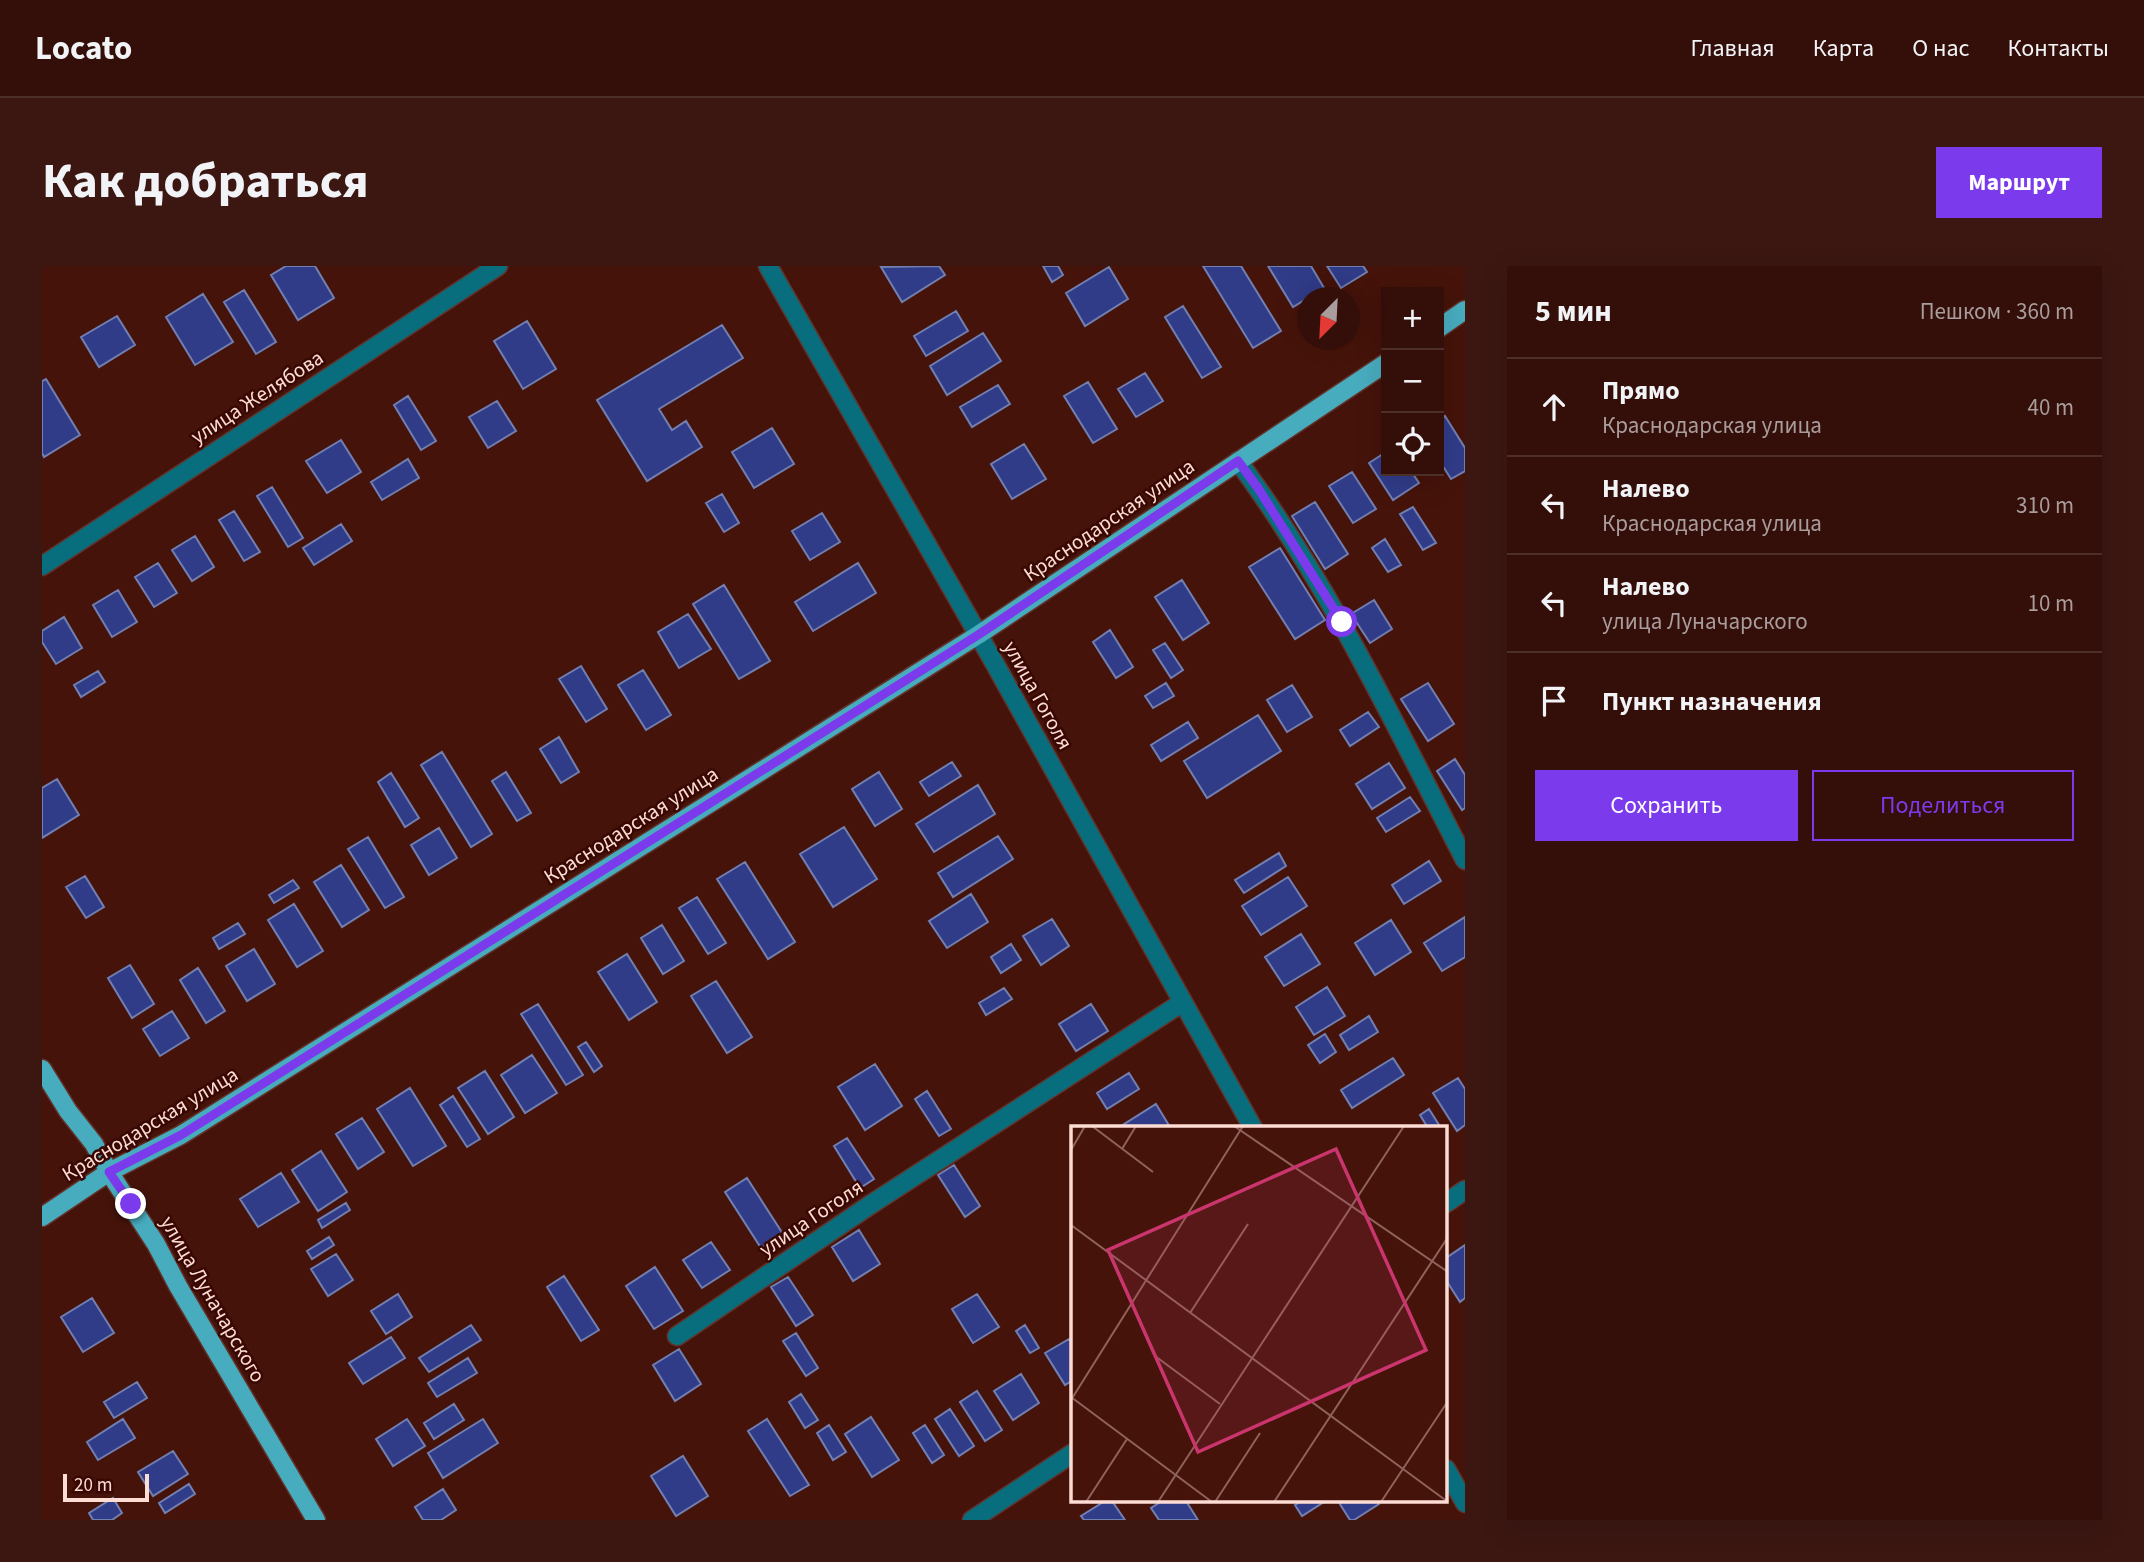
<!DOCTYPE html>
<html lang="ru">
<meta charset="utf-8">
<style>
body{margin:0;font-family:"Source Sans 3",sans-serif;background:#3c1712;color:#f1f3f6}
.controls{position:absolute;right:21px;top:21px;display:grid;overflow:hidden;border-radius:0px;box-shadow:0 7px 28px #0002}
.controls button{width:63px;height:63px;display:grid;place-items:center;padding:0;border:0;border-bottom:2px solid #4e2e29;background:#340e08;color:#f1f3f6;font:35px sans-serif}
.compass{position:absolute;left:1255px;top:21px;width:63px;height:63px;border-radius:50%;background:#340e08;box-shadow:0 7px 28px #0002;rotate:204deg}
.scale{position:absolute;left:21px;bottom:18px;width:86px;box-sizing:border-box;padding-left:7px;border:4px solid #fddcd4;border-top:0;font-size:19px;line-height:24px;white-space:nowrap;color:#fddcd4;-webkit-text-stroke:5px #390802;paint-order:stroke}
.stop{position:absolute;width:21px;height:21px;margin:-16px;border:5px solid #7c3aed;border-radius:50%;background:#fff}
.stop.end{background:#7c3aed;border-color:#fff;box-shadow:0 2px 7px #0008}
.list{margin:0;padding:0;list-style:none}
h2{display:flex;justify-content:space-between;align-items:center;height:91px;margin:0;padding:0 28px;font-size:30px}
h2 small{font-size:23px;font-weight:400;color:#a99c9c}
.list li{display:grid;grid-template-columns:46px 1fr auto;gap:21px;align-items:center;box-sizing:border-box;height:98px;padding:0 28px;border-top:2px solid #4e2e29}
.list b{display:block;font-size:26px;white-space:nowrap}
.list p{margin:0;font-size:23px;white-space:nowrap;color:#a99c9c}
.list em{font-size:23px;font-style:normal;color:#a99c9c}
.actions{display:flex;gap:14px;padding:21px 28px}
.actions a{flex:1;padding:16px 0;border:2px solid #7c3aed;border-radius:0px;text-align:center;font-size:24px;color:#7c3aed}
.actions .main{background:#7c3aed;color:#fff}
.icon{flex:none;width:38px;height:38px;fill:none;stroke:currentColor;stroke-width:2;stroke-linecap:round;stroke-linejoin:round}
.map{position:relative;flex:none;width:1423px;height:1254px;overflow:hidden;border-radius:0px}
header{display:flex;align-items:center;gap:42px;box-sizing:border-box;height:98px;padding:0 35px;background:#340e08;border-bottom:2px solid #4e2e29}
header strong{font-size:33px}
nav{display:flex;gap:38px;margin-inline-start:auto;font-size:24px}
.intro{display:flex;align-items:center;justify-content:space-between;box-sizing:border-box;height:168px;padding:0 42px}
h1{margin:0;font-size:49px}
.button{padding:18px 32px;border-radius:0px;background:#7c3aed;color:#fff;font-size:24px;font-weight:700}
main{display:flex;gap:42px;padding:0 42px}
aside{flex:1;background:#340e08;border-radius:0px;box-shadow:0 7px 28px #0002}
.map>svg:first-child{display:block}
.building{fill:#313c89;stroke:#727fb1;stroke-width:2}
.lines{fill:none;stroke-linecap:round;stroke-linejoin:round}
.minor-casing{stroke:#62332a;stroke-width:21}
.major-casing{stroke:#62332a;stroke-width:21}
.minor{stroke:#086e7e;stroke-width:18}
.major{stroke:#48acbf;stroke-width:18}
.route{stroke:#7c3aed;stroke-width:9}
.labels{text-anchor:middle;stroke-width:5;stroke-linejoin:round;paint-order:stroke}
.street-label{font-size:21px;fill:#fddcd4;stroke:#390802}
.inset-road{fill:none;stroke:#8f635b;stroke-width:2}
.view{fill:#cb356d;fill-opacity:0.15;stroke:#cb356d;stroke-width:3.5}
.inset-edge{fill:none;stroke:#fddcd4;stroke-width:3.5}
</style>
<header>
<strong>Locato</strong>
<nav><a>Главная</a><a>Карта</a><a>О нас</a><a>Контакты</a></nav>
</header>
<div class="intro"><h1>Как добраться</h1><a class="button">Маршрут</a></div>
<main>
<div class="map">
<svg width="1423" height="1254" viewBox="0 0 1423 1254">
<rect width="100%" height="100%" fill="#45130a"/>
<!-- building -->
<path class="building" d="M244,0H273L292,32L256,54L229,9Z
M897,0L903,9L860,36L839,1Z
M1001,0H1016L1021,9L1010,16Z
M1161,0H1199L1239,65L1211,82Z
M1226,0H1269L1282,22L1251,41Z
M1285,0H1321L1325,6L1299,22Z
M1067,1L1086,33L1043,60L1024,27Z
M202,24L234,76L214,88L182,36Z
M161,28L191,76L153,99L124,51Z
M1141,40L1179,101L1160,112L1123,51Z
M914,45L926,65L884,90L872,70Z
M75,50L93,79L57,101L39,71Z
M485,55L514,103L481,123L452,75Z
M680,59L701,92L617,143L630,164L644,155L660,181L605,215L555,134Z
M941,67L959,95L905,129L888,100Z
M1103,107L1121,135L1094,151L1076,123Z
M4,113L38,169L2,191L0,187V115Z
M1046,116L1075,163L1051,177L1022,130Z
M956,119L968,138L930,161L918,141Z
M366,130L394,175L379,184L352,139Z
M455,135L474,165L446,182L427,151Z
M1403,150L1423,182V205L1409,213L1397,194V154Z
M730,162L752,198L712,222L690,186Z
M299,174L319,206L285,227L264,195Z
M982,178L1004,213L970,233L949,198Z
M1344,186V205H1369L1377,217L1351,234L1327,197Z
M366,193L377,212L340,234L329,216Z
M1310,206L1334,243L1311,257L1287,220Z
M230,221L261,272L246,281L215,230Z
M680,228L697,257L682,266L664,237Z
M1273,236L1306,288L1283,303L1250,250Z
M1371,241L1394,277L1381,284L1358,248Z
M192,245L218,286L202,295L177,254Z
M780,247L798,276L768,294L750,265Z
M299,258L310,275L272,299L261,282Z
M153,270L172,301L150,315L130,284Z
M1343,273L1359,299L1346,306L1330,282Z
M1238,282L1283,354L1253,373L1207,301Z
M116,297L135,327L112,341L93,311Z
M816,297L834,327L771,365L753,336Z
M1140,314L1167,357L1141,374L1113,331Z
M682,319L728,395L697,413L651,338Z
M76,324L95,356L70,371L51,339Z
M1332,334L1350,363L1328,377L1309,348Z
M646,348L669,383L637,402L616,366Z
M22,351L40,382L14,398L0,376V365Z
M1068,364L1091,401L1074,412L1051,376Z
M1123,377L1141,404L1129,412L1111,384Z
M539,400L565,443L544,456L517,413Z
M601,404L629,449L604,464L576,419Z
M56,405L63,416L39,431L32,419Z
M1124,417L1132,430L1111,442L1103,430Z
M1386,417L1412,458L1386,475L1359,433Z
M1250,419L1270,451L1245,466L1225,434Z
M1326,446L1337,461L1308,480L1298,464Z
M1216,449L1239,485L1165,532L1142,495Z
M1146,456L1156,472L1119,495L1109,479Z
M517,471L537,506L519,517L498,483Z
M400,486L450,568L429,581L379,499Z
M1413,493L1423,509V542L1420,544L1395,505Z
M910,496L919,510L887,530L878,516Z
M1347,497L1363,522L1330,543L1314,518Z
M464,506L489,547L475,555L450,515Z
M837,506L860,543L833,560L810,523Z
M349,507L377,552L363,561L336,516Z
M15,513L37,549L0,572V522Z
M936,519L953,548L892,586L874,558Z
M1368,531L1378,545L1344,566L1335,552Z
M802,561L835,613L791,641L758,588Z
M397,562L415,592L387,609L369,579Z
M956,570L971,593L911,631L896,607Z
M326,571L362,631L343,642L306,583Z
M1237,587L1244,600L1202,627L1193,614Z
M1387,595L1399,615L1362,638L1350,619Z
M703,596L753,676L726,693L675,613Z
M299,599L327,644L300,661L272,616Z
M43,610L62,641L44,652L24,621Z
M1246,611L1265,640L1219,669L1200,640Z
M251,614L257,622L232,637L227,629Z
M929,628L946,656L905,682L887,655Z
M655,631L684,677L666,688L637,642Z
M252,638L281,685L255,701L226,654Z
M1423,651V691L1400,705L1382,677Z
M1010,653L1027,680L999,699L981,670Z
M1349,654L1369,686L1333,709L1313,677Z
M196,657L203,668L177,683L171,672Z
M620,659L642,695L621,708L599,672Z
M1259,668L1278,698L1242,720L1223,691Z
M969,678L979,694L959,707L949,691Z
M212,683L233,718L205,735L184,700Z
M585,688L615,736L587,754L556,706Z
M88,699L112,738L90,752L66,712Z
M156,702L183,745L164,757L138,714Z
M674,715L710,771L685,787L649,730Z
M1285,721L1303,750L1272,769L1254,741Z
M962,722L970,733L944,749L937,737Z
M496,738L541,809L524,819L479,748Z
M1049,738L1066,765L1034,785L1017,758Z
M130,745L147,772L118,790L101,763Z
M1327,750L1336,766L1307,784L1298,769Z
M1283,768L1294,786L1278,797L1266,779Z
M544,776L560,800L552,806L536,781Z
M490,789L515,827L483,847L459,809Z
M1351,792L1362,809L1310,842L1299,824Z
M833,798L860,840L823,864L796,821Z
M443,805L472,851L446,868L416,822Z
M1087,807L1097,823L1065,843L1055,827Z
M1416,812L1423,823V859L1415,865L1391,827Z
M368,822L404,880L371,900L335,843Z
M885,825L909,863L897,870L873,833Z
M411,830L438,873L425,881L398,839Z
M1114,838L1128,861L1076,862Z
M1387,843L1399,862H1386L1378,849Z
M320,852L342,886L316,903L294,868Z
M805,872L832,913L818,922L792,880Z
M279,885L305,926L276,945L250,904Z
M912,899L938,940L923,951L896,909Z
M239,907L257,936L216,961L198,933Z
M705,912L741,968L719,982L683,926Z
M304,937L308,944L280,962L276,954Z
M817,964L838,998L811,1015L790,981Z
M287,971L292,979L270,993L265,985Z
M669,976L688,1004L660,1022L641,994Z
M1423,979V1032L1418,1036L1404,1014V992Z
M294,988L311,1014L286,1030L269,1003Z
M613,1001L641,1045L612,1063L584,1020Z
M522,1010L557,1064L539,1075L505,1021Z
M746,1011L771,1049L754,1060L729,1021Z
M356,1028L370,1051L344,1068L329,1045Z
M935,1028L957,1061L931,1077L910,1043Z
M50,1032L72,1067L41,1086L19,1051Z
M429,1059L439,1074L387,1106L377,1092Z
M983,1059L997,1082L988,1087L974,1065Z
M754,1067L776,1102L764,1110L741,1075Z
M349,1071L363,1092L321,1118L307,1097Z
M1027,1073L1031,1079V1114L1023,1119L1003,1087Z
M637,1083L659,1118L633,1135L611,1099Z
M426,1092L435,1107L395,1131L386,1117Z
M979,1108L997,1137L971,1154L952,1125Z
M95,1116L105,1132L72,1152L62,1136Z
M935,1125L960,1164L943,1175L918,1136Z
M759,1128L776,1154L763,1162L747,1136Z
M412,1138L422,1154L392,1173L382,1157Z
M908,1143L932,1180L917,1190L893,1153Z
M829,1151L857,1194L830,1211L803,1168Z
M81,1153L93,1172L56,1194L45,1176Z
M365,1153L383,1180L351,1200L334,1173Z
M441,1153L456,1177L401,1212L386,1187Z
M725,1153L767,1219L748,1230L706,1165Z
M787,1159L804,1186L791,1194L775,1167Z
M883,1159L902,1189L890,1197L871,1167Z
M131,1185L146,1208L111,1230L96,1206Z
M641,1190L666,1230L634,1250L609,1210Z
M147,1218L153,1228L123,1247L117,1237Z
M401,1223L414,1244L399,1254H381L373,1241Z
M71,1232L80,1247L70,1254H51L47,1247Z
M1063,1235H1070L1083,1254H1042L1039,1250Z
M1120,1235H1144L1156,1254H1117L1109,1242Z
M1260,1235H1282V1236L1260,1250L1253,1239Z
M1296,1235H1335L1337,1238L1312,1254H1308Z"/>
<g class="lines">
<defs>
<path id="minor" d="M726,0L953,398L1211,862
M1196,195C1287,318 1353,459 1423,594
M0,300L456,0
M1404,937L1423,924
M635,1070L828,939L1141,736
M1404,1203L1423,1237
M930,1254L1031,1187"/>
<path id="major" d="M1397,62L1423,44
M0,803L26,845L52,878L67,906L114,978L136,1020L274,1254
M0,951L67,906L139,869L936,369L1344,97"/>
</defs>
<!-- minor casing -->
<use href="#minor" class="minor-casing"/>
<!-- major casing -->
<use href="#major" class="major-casing"/>
<!-- minor -->
<use href="#minor" class="minor"/>
<!-- major -->
<use href="#major" class="major"/>
</g>
<g class="lines">
<!-- route -->
<path class="route" d="M89,938L67,906L139,869L936,369L1196,195L1216,222L1300,356"/>
</g>
<g class="labels">
<!-- street labels -->
<g class="street-label">
<text transform="translate(215 131) rotate(-33)" y="7">улица Желябова</text>
<text transform="translate(1067 254) rotate(-34)" y="7">Краснодарская улица</text>
<text transform="translate(996 429) rotate(61)" y="7">улица Гоголя</text>
<text transform="translate(589 559) rotate(-32)" y="7">Краснодарская улица</text>
<text transform="translate(108 858) rotate(-31)" y="7">Краснодарская улица</text>
<text transform="translate(769 952) rotate(-34)" y="7">улица Гоголя</text>
<text transform="translate(171 1033) rotate(60)" y="7">улица Луначарского</text>
</g>
</g>
<!-- overview -->
<g transform="translate(1029 860)">
<rect width="376" height="376" fill="#45130a"/>
<path class="inset-road" d="M21,0L82,46M163,0L377,146M51,23L65,0M0,24L14,0M0,99L377,376M119,187L177,98M84,230L149,278M0,271L141,376M0,274L172,0M15,376L56,313M87,376L333,0M144,376L189,307M203,376L377,111M310,376L377,275"/>
<path class="view" d="M265,23L355,224L127,326L37,124Z"/>
<rect width="376" height="376" class="inset-edge"/>
</g>
</svg>
<div class="controls">
<button>+</button>
<button>−</button>
<button><svg class="icon" aria-label="locate" viewBox="0 0 24 24"><circle cx="12" cy="12" r="6"/><path d="M12 2v4M12 18v4M2 12h4M18 12h4"/></svg></button>
</div>
<svg class="compass" viewBox="-18 -18 36 36"><path d="M0-13l5 13h-10z" fill="#e53935"/><path d="M0 13l5-13h-10z" fill="#a99c9c"/></svg>
<div class="scale">20 m</div>
<div class="stop" style="left:1300px;top:356px"></div>
<div class="stop end" style="left:89px;top:938px"></div>
</div>
<aside>
<h2>5 мин<small>Пешком · 360 m</small></h2>
<ul class="list">
<li><svg class="icon" aria-label="ahead" viewBox="0 0 24 24"><path d="M12 20V5M6 11l6-6 6 6"/></svg><div><b>Прямо</b><p>Краснодарская улица</p></div><em>40 m</em></li>
<li><svg class="icon" aria-label="left" viewBox="0 0 24 24"><path d="M17 20v-9H6M10 6l-5 5 5 5"/></svg><div><b>Налево</b><p>Краснодарская улица</p></div><em>310 m</em></li>
<li><svg class="icon" aria-label="left" viewBox="0 0 24 24"><path d="M17 20v-9H6M10 6l-5 5 5 5"/></svg><div><b>Налево</b><p>улица Луначарского</p></div><em>10 m</em></li>
<li><svg class="icon" aria-label="arrive" viewBox="0 0 24 24"><path d="M6 21V4h12l-3 4 3 4H6"/></svg><div><b>Пункт назначения</b></div></li>
</ul>
<div class="actions"><a class="main">Сохранить</a><a>Поделиться</a></div>
</aside>
</main>
